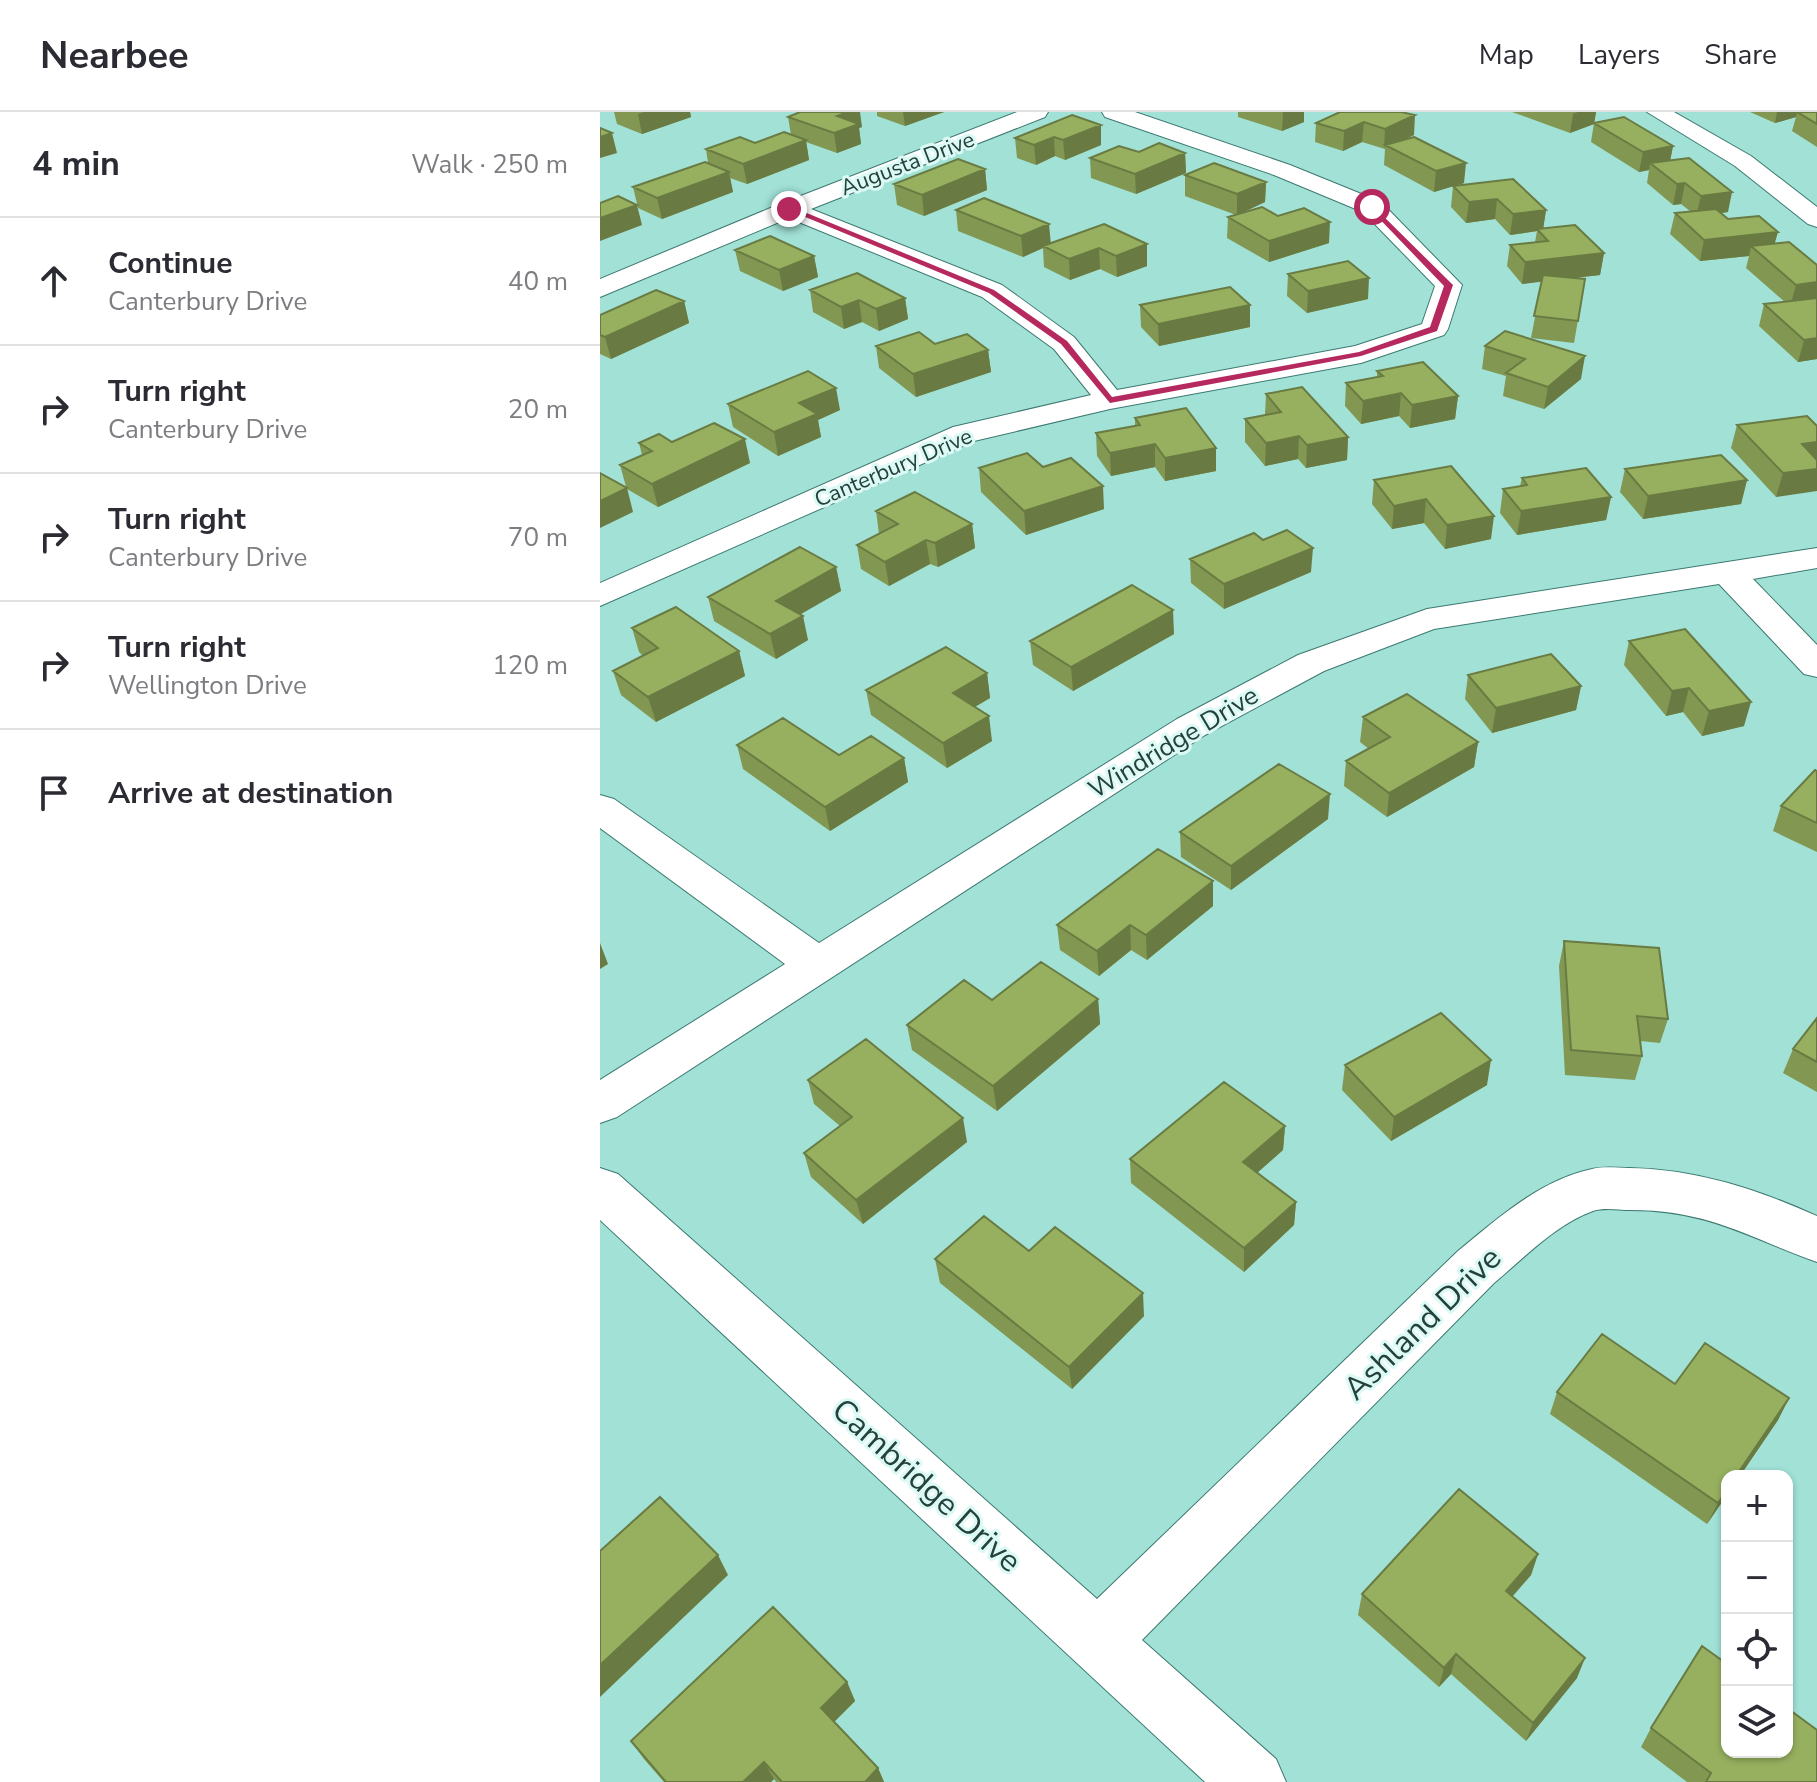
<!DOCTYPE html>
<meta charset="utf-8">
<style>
body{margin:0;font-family:"Nunito Sans",sans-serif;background:#f2f2f3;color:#2b2b33}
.controls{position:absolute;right:24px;bottom:24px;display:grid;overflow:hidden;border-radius:16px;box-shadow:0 2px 6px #0004}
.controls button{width:72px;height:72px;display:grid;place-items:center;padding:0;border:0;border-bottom:2px solid #e1e1e2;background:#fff;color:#2b2b33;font:40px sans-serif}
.stop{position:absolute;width:24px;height:24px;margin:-18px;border:6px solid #b6295e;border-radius:50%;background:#fff}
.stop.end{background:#b6295e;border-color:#fff;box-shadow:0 2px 8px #0008}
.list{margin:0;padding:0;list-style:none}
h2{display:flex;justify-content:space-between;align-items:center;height:104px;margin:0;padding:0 32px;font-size:34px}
h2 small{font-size:26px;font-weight:400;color:#7c7c81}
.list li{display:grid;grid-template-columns:52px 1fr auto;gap:24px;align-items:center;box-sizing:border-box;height:128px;padding:0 32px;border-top:2px solid #e1e1e2}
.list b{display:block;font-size:30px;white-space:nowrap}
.list p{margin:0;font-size:26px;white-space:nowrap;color:#7c7c81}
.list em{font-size:26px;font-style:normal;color:#7c7c81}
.icon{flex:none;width:44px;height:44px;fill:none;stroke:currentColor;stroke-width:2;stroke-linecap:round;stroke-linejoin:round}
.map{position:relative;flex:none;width:1217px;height:1670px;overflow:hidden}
header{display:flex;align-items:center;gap:48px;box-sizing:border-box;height:112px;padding:0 40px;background:#fff;border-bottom:2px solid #e1e1e2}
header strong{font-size:38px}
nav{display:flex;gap:44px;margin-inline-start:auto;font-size:28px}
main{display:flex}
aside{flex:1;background:#fff}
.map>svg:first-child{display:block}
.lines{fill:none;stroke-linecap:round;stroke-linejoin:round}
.street-casing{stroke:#3c7971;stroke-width:2}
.street{fill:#fff;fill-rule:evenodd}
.wall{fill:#819752}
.shaded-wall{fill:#697b42}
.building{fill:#96b05f;stroke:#697b42;stroke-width:2}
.route{fill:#b6295e}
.labels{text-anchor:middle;stroke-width:6;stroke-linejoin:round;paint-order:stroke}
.far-street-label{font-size:22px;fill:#26403b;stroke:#dcfaf5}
.street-label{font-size:26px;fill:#26403b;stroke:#dcfaf5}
.near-street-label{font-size:32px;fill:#26403b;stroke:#dcfaf5}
</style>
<header>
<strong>Nearbee</strong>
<nav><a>Map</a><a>Layers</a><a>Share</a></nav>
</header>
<main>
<aside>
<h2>4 min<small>Walk · 250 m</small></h2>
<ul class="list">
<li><svg class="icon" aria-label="ahead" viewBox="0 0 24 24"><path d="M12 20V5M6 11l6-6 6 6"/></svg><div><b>Continue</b><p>Canterbury Drive</p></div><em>40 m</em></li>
<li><svg class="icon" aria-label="right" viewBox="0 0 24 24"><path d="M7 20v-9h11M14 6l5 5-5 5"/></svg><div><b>Turn right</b><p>Canterbury Drive</p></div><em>20 m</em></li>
<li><svg class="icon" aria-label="right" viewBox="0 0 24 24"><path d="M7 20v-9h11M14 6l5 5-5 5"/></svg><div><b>Turn right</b><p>Canterbury Drive</p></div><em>70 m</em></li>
<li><svg class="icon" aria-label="right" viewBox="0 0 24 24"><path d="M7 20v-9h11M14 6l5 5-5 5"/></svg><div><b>Turn right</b><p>Wellington Drive</p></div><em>120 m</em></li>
<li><svg class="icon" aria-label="arrive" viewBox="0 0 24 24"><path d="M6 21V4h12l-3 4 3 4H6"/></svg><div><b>Arrive at destination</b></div></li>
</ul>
</aside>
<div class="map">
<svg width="1217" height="1670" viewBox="0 0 1217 1670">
<rect width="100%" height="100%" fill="#a1e1d6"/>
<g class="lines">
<defs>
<path id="street" d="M417,0H448L445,5L211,97L402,173L474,225L517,278L755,234L822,212L835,174L763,100L674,63L505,5L502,0H535L690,53L781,90L862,173L848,217L844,223L761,251L510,297L374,329L0,494V471L353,315L491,283L454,237L382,185L189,106L0,185V167L180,92Z
M1047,0H1074L1151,44L1217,95V115L1208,112L1135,54Z
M1217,436V456L1153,467L1217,533V565L1204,562L1119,472L834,517L724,559L605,623L17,1005L0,1011V968L185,852L0,716V683L14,687L219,831L577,607L698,543L827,497Z
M0,1056L18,1062L497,1487L858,1139C897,1107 940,1068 992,1057C1004,1054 1017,1056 1029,1056C1095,1057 1157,1077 1217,1104V1150C1147,1125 1109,1098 1030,1098C1018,1098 1004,1095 993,1099C956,1112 924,1146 894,1171L542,1528L676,1647L686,1670H605L0,1108Z"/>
</defs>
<!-- street casing -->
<use href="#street" class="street-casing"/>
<!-- street -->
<use href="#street" class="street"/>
</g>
<!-- wall -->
<path class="wall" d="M14,0H90L91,5L42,22L17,12Z
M277,0H344L305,14L277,4Z
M638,0H704V10L682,19L638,5Z
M740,0L814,23L803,28L864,71L855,74L946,98L943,116L1004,141L1000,163L971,166L985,167L974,231L931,226L942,169L922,172L907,154L910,133L935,130L937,119L910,123L895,107L866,111L851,95L853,74L834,80L784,53L785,37L762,30L743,39L715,30L716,11Z
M912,0H996L994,12L970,21Z
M1150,0H1217V35L1192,19L1196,5L1175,11Z
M188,5L262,15L259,16L261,32L237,41L206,30L209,48L147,72L130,66L133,80L62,107L38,96L33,75L108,51L106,37L155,31L191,23Z
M994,11L1073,34L1070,49L1128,100L1122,101L1128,107L1175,132L1189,130L1217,247L1198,250L1159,214L1164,192L1185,190L1146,156L1149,144L1100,149L1070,122L1075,101L1090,99L1081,92L1073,93L1047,71L1049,58L1039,60L991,30Z
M501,13V33L465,48L455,44L436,53L417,46L415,26Z
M539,40L585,41L586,61L536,82L491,66L490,46Z
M385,57L387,78L324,104L297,93L294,72Z
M585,63L666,70L665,90L642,101L729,131L669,150L627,126L628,105L636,103L585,84Z
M356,98L450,131L504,112L547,154L517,165L500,157L470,168L444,155L443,136L423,145L358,119Z
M135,138L214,144L218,165L183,179L140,159Z
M688,162L768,187L707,201L687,184Z
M210,178L305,186L308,207L279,219L262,210L244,217L213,200Z
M84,189L89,211L11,247L0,242V203Z
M540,193H650V215L559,234L541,215Z
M905,219L981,267L944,297L903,284L906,264L882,257L885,234Z
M335,232L388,238L391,260L316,285L279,256L276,234Z
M777,259L858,284L855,307L810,316L799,304L761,312L745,294L746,271L777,265Z
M666,282L748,325L747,348L706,356L698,347L665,354L645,330V307L665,303Z
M128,292L240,298L218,308L221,325L178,344L133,315Z
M535,306L616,336V359L565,369L555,355L511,364L497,344L496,321L535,314Z
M1137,313L1217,314L1176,385L1131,336Z
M72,330L150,351L58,395L27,377L33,400L20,353L42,343L39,331Z
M851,354L891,427L845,437L824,411L792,417L772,392L774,368Z
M443,355L504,397L426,423L381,380L379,356Z
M1025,357L1147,368L1141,392L1043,407L1020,380Z
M922,366L1011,385L1006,408L917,423L900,401L903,377L920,374Z
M276,399L372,412L375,436L338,455L330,452L289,474L261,457L257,433L279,422Z
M590,447L711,460L624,497L591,471Z
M236,455L241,479L200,502L208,528L176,547L114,509L108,485Z
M32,516L139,539L145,564L56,610L21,583L13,559L43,544L39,540Z
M574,522L473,579L433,553L430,529Z
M1029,529L1144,614L1102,624L1083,600L1066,604L1024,553Z
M387,561L390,586L375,595L392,629L347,656L271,603L266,578Z
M868,563L981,574L976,598L892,621L865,587Z
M763,605L878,630L874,655L787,705L744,674L746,649L769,637L760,630Z
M137,633L239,643L304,646L308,670L230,719L143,657Z
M1217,659V740L1173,719L1181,694Z
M728,707L631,778L581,745L580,720Z
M613,769V794L547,848L531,838L499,864L460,838L457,813Z
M964,829L1068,907L1060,931L1040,929L1042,944L1035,968L965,963L959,854Z
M498,887L500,912L397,999L312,938L307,913L392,888Z
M1217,906V980L1183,961L1193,937Z
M745,953L887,973L791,1029L742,978Z
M208,968L367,1030L263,1112L211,1065L204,1041L240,1014L214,992Z
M685,1014L683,1038L657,1061L696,1090L694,1113L644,1160L531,1071L530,1047Z
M429,1139L544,1204L472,1277L340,1171L335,1147Z
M1075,1272L1189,1286L1178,1308L1107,1412L950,1302L957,1280Z
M938,1442L931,1463L912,1484L977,1566L926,1629L851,1562L839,1575L758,1503L762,1482Z
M247,1570L255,1589L234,1610L278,1656L284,1670H176L174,1667L171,1670H64L44,1647L31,1629Z
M1051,1616L1217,1670H1087L1041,1635Z"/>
<!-- shaded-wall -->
<path class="shaded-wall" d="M44,0H90L91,5L42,22L38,2Z
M248,0H260L262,15L259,16L261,32L237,41L234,21L237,4Z
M303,0H344L305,14Z
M683,0H704V10L682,19Z
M978,0H996L994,12L970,21L973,2Z
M1177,0H1197L1196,5L1175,11Z
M815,3L814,23L789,35L785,33L784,37L785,17Z
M764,10L762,30L743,39L744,19Z
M501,13V33L465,48L463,28Z
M12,21L17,41L0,46V25Z
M454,25L455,44L436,53L434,33Z
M206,28L209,48L147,72L143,52Z
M1073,34L1069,54L1050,51L1049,58L1039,60L1043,40Z
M585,41L586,61L536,82L535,62Z
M866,51L864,71L834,80L836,59Z
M385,57L387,78L324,104L322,83Z
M129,60L133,80L62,107L57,86Z
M666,70L665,90L637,103V82Z
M1085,71L1081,92L1073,93L1077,72Z
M1132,80L1128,100L1096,104L1101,84Z
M897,87L895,107L866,111L869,90Z
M37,93L42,113L0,129V106Z
M946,98L943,118L937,117V119L910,123L913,102Z
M730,110L729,131L669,150V129Z
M449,112L451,133L443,134V136L423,145L421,124Z
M1178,120L1172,141L1151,134L1149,144L1100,149L1104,128Z
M547,132V154L517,165L516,144Z
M499,136L500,157L470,168L469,147Z
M1004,141L1000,163L922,172L925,150Z
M214,144L218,165L183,179L179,158Z
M769,166L768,187L707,201L708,179Z
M1217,170V191L1190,195L1196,173Z
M305,186L308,207L279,219L276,197Z
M259,188L262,210L244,217L241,195Z
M84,189L89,211L11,247L5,225Z
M650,193V215L559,234L558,212Z
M1217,226V247L1198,250L1204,228Z
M388,238L391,260L316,285L313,262Z
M985,244L981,267L944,297L948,275Z
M236,276L240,298L218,308L221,325L178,344L174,320L199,291Z
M801,281L799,304L761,312L763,289Z
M858,284L855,307L810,316L812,293Z
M699,324L698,347L665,354L666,331Z
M748,325L747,348L706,356L707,333Z
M145,327L150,351L58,395L52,372Z
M1217,330V352L1202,332Z
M555,332V355L511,364L510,341Z
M616,336V359L565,369V346Z
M1217,357V379L1176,385L1183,361Z
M1147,368L1141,392L1043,407L1048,384Z
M503,374L504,397L426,423L424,399Z
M27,376L33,400L0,416V389Z
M1011,385L1006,408L917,423L921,399Z
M826,387L824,411L792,417L794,394Z
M894,404L891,427L845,437L847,413Z
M372,412L375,436L338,455L335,431Z
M326,428L330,452L289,474L285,450Z
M713,436L711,460L624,497V472Z
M236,455L241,479L182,513L176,489Z
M573,498L574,522L473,579L471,555Z
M203,504L208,528L176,547L170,522Z
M139,539L145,564L56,610L48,585Z
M387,561L390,586L357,605L353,581Z
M981,574L976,598L892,621L896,596Z
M1089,576L1083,600L1066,604L1072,579Z
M1151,590L1144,614L1102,624L1109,599Z
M389,604L392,629L347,656L343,631Z
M878,630L874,655L787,705L789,681Z
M304,646L308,670L230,719L225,695Z
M730,682L728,707L631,778V754Z
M613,769V794L547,848L546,823Z
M530,813L531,838L499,864L497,839Z
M0,831L8,852L0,857Z
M498,887L500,912L397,999L393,974Z
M891,948L887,973L791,1029L794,1005Z
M363,1006L367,1030L263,1112L256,1088Z
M685,1014L683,1038L642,1074L643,1050Z
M696,1090L694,1113L644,1160V1136Z
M543,1181L544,1204L472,1277L469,1255Z
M1189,1286L1178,1308L1140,1364H1136Z
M1127,1378V1383L1107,1412L1118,1391Z
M938,1442L931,1463L900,1499L906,1479Z
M118,1443L128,1463L0,1585V1553Z
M856,1542L851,1562L839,1575L844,1556Z
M985,1546L977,1566L926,1629L933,1611Z
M247,1570L255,1589L230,1614L221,1596Z
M164,1650L174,1667L171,1670H143Z
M278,1656L284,1670H265Z"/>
<!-- building -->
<path class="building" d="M200,0H248L237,4L259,12L234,21L188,5Z
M740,0H801L815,3L785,17L764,10L744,19L716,11Z
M1197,0H1217V12Z
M472,3L501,13L463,28L454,25L434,33L415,26Z
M1024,5L1073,34L1043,40L994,11Z
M0,16L12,21L0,25Z
M184,20L206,28L143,52L106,37L140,25L155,31Z
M814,25L866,51L836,59L785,33Z
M559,31L585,41L535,62L490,46L519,34L539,40Z
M1089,46L1132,80L1101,84L1085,71L1077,72L1050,51Z
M358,47L385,57L322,83L294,72Z
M105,50L129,60L57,86L33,75Z
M614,51L666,70L637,82L585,63Z
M913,67L946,98L913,102L897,87L869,90L853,74Z
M18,84L37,93L0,106V91Z
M384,86L449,112L421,124L356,98Z
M662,95L678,104L704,96L730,110L669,129L628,105Z
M1116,97L1128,107L1159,104L1178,120L1104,128L1075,101Z
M504,112L547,132L516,144L499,136L469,147L443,134Z
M975,113L1004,141L925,150L910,133L948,129L937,117Z
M170,124L214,144L179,158L135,138Z
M1189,130L1217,153V170L1196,173L1151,134Z
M748,149L769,166L708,179L688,162Z
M257,161L305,186L276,197L259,188L241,195L210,178Z
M943,163L985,167L978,209L934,204Z
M630,175L650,193L558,212L540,193Z
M56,178L84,189L5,225L0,223V203Z
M1217,186V226L1204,228L1164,192Z
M905,219L985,244L948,275L906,261L925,247L885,234Z
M319,220L335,232L367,222L388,238L313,262L276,234Z
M823,250L858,284L812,293L801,281L763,289L746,271L783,264L777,259Z
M208,259L236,276L199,291L217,302L174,320L128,292Z
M702,275L748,325L707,333L699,324L666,331L645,307L681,300L666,282Z
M586,296L616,336L565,346L555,332L510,341L496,321L540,313L535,306Z
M1207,304L1217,314V330L1202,332L1217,348V357L1183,361L1137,313Z
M114,311L145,327L52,372L20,353L52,339L39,331L59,322L72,330Z
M427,341L443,355L471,346L503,374L424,399L379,356Z
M1121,343L1147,368L1048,384L1025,357Z
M851,354L894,404L847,413L826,387L794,394L774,368Z
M986,356L1011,385L921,399L903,377L927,373L922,366Z
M0,361L27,376L0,389Z
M315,380L372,412L335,431L326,428L285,450L257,433L298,412L276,399Z
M687,418L713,436L624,472L590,447L654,421L663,428Z
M200,435L236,455L176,489L203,504L170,522L108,485Z
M532,473L573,498L471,555L430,529Z
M76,495L139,539L48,585L13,559L58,536L32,516Z
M1085,517L1151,590L1109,599L1089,576L1072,579L1029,529Z
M346,535L387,561L353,581L389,604L343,631L266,578Z
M951,542L981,574L896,596L868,563Z
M807,582L878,630L789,681L746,649L790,625L763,605Z
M183,606L239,643L271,624L304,646L225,695L137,633Z
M679,652L730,682L631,754L580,720Z
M1215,658L1217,659V711L1181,694Z
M558,737L613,769L546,823L530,813L497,839L457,813Z
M964,829L1059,836L1068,907L1037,904L1042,944L971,938Z
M441,850L498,887L393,974L307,913L364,868L392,888Z
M841,901L891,948L794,1005L745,953Z
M1217,906V950L1193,937Z
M266,927L363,1006L256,1088L204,1041L252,1005L208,968Z
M624,970L685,1014L643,1050L696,1090L644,1136L530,1047Z
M384,1104L429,1139L455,1115L543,1181L469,1255L335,1147Z
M1002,1222L1075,1272L1105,1231L1189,1286L1136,1364H1127V1378L1118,1391L957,1280Z
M859,1377L938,1442L906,1479L985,1546L933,1611L856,1542L844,1556L762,1482Z
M60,1385L118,1443L0,1553V1439Z
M173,1495L247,1570L221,1596L278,1656L265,1670H182L164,1650L143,1670H66L31,1629Z
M1102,1534L1127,1552V1640H1187V1596L1217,1618V1670H1106L1111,1661L1051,1616Z"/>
<!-- route -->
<path class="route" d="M772,93L853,173L837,219L761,244L510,291L461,232L389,181L186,97L192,95L394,178L467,229L512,285L759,240L830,215L844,174L770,97Z"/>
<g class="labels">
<!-- far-street labels -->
<g class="far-street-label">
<text transform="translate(307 51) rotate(-21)" y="8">Augusta Drive</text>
<text transform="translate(293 355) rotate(-23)" y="8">Canterbury Drive</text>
</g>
<!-- street labels -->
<g class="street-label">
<text transform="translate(573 630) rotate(-31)" y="9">Windridge Drive</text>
</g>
<!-- near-street labels -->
<g class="near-street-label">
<text transform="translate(822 1211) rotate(-44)" y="11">Ashland Drive</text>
<text transform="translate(327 1373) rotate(42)" y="11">Cambridge Drive</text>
</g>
</g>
</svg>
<div class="controls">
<button>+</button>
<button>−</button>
<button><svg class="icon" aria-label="locate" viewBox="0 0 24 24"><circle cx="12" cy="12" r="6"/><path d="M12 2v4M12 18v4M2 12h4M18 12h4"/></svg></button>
<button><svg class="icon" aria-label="layers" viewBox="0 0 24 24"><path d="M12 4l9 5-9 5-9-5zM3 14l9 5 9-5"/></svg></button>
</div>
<div class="stop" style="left:772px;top:95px"></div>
<div class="stop end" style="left:189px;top:97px"></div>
</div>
</main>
